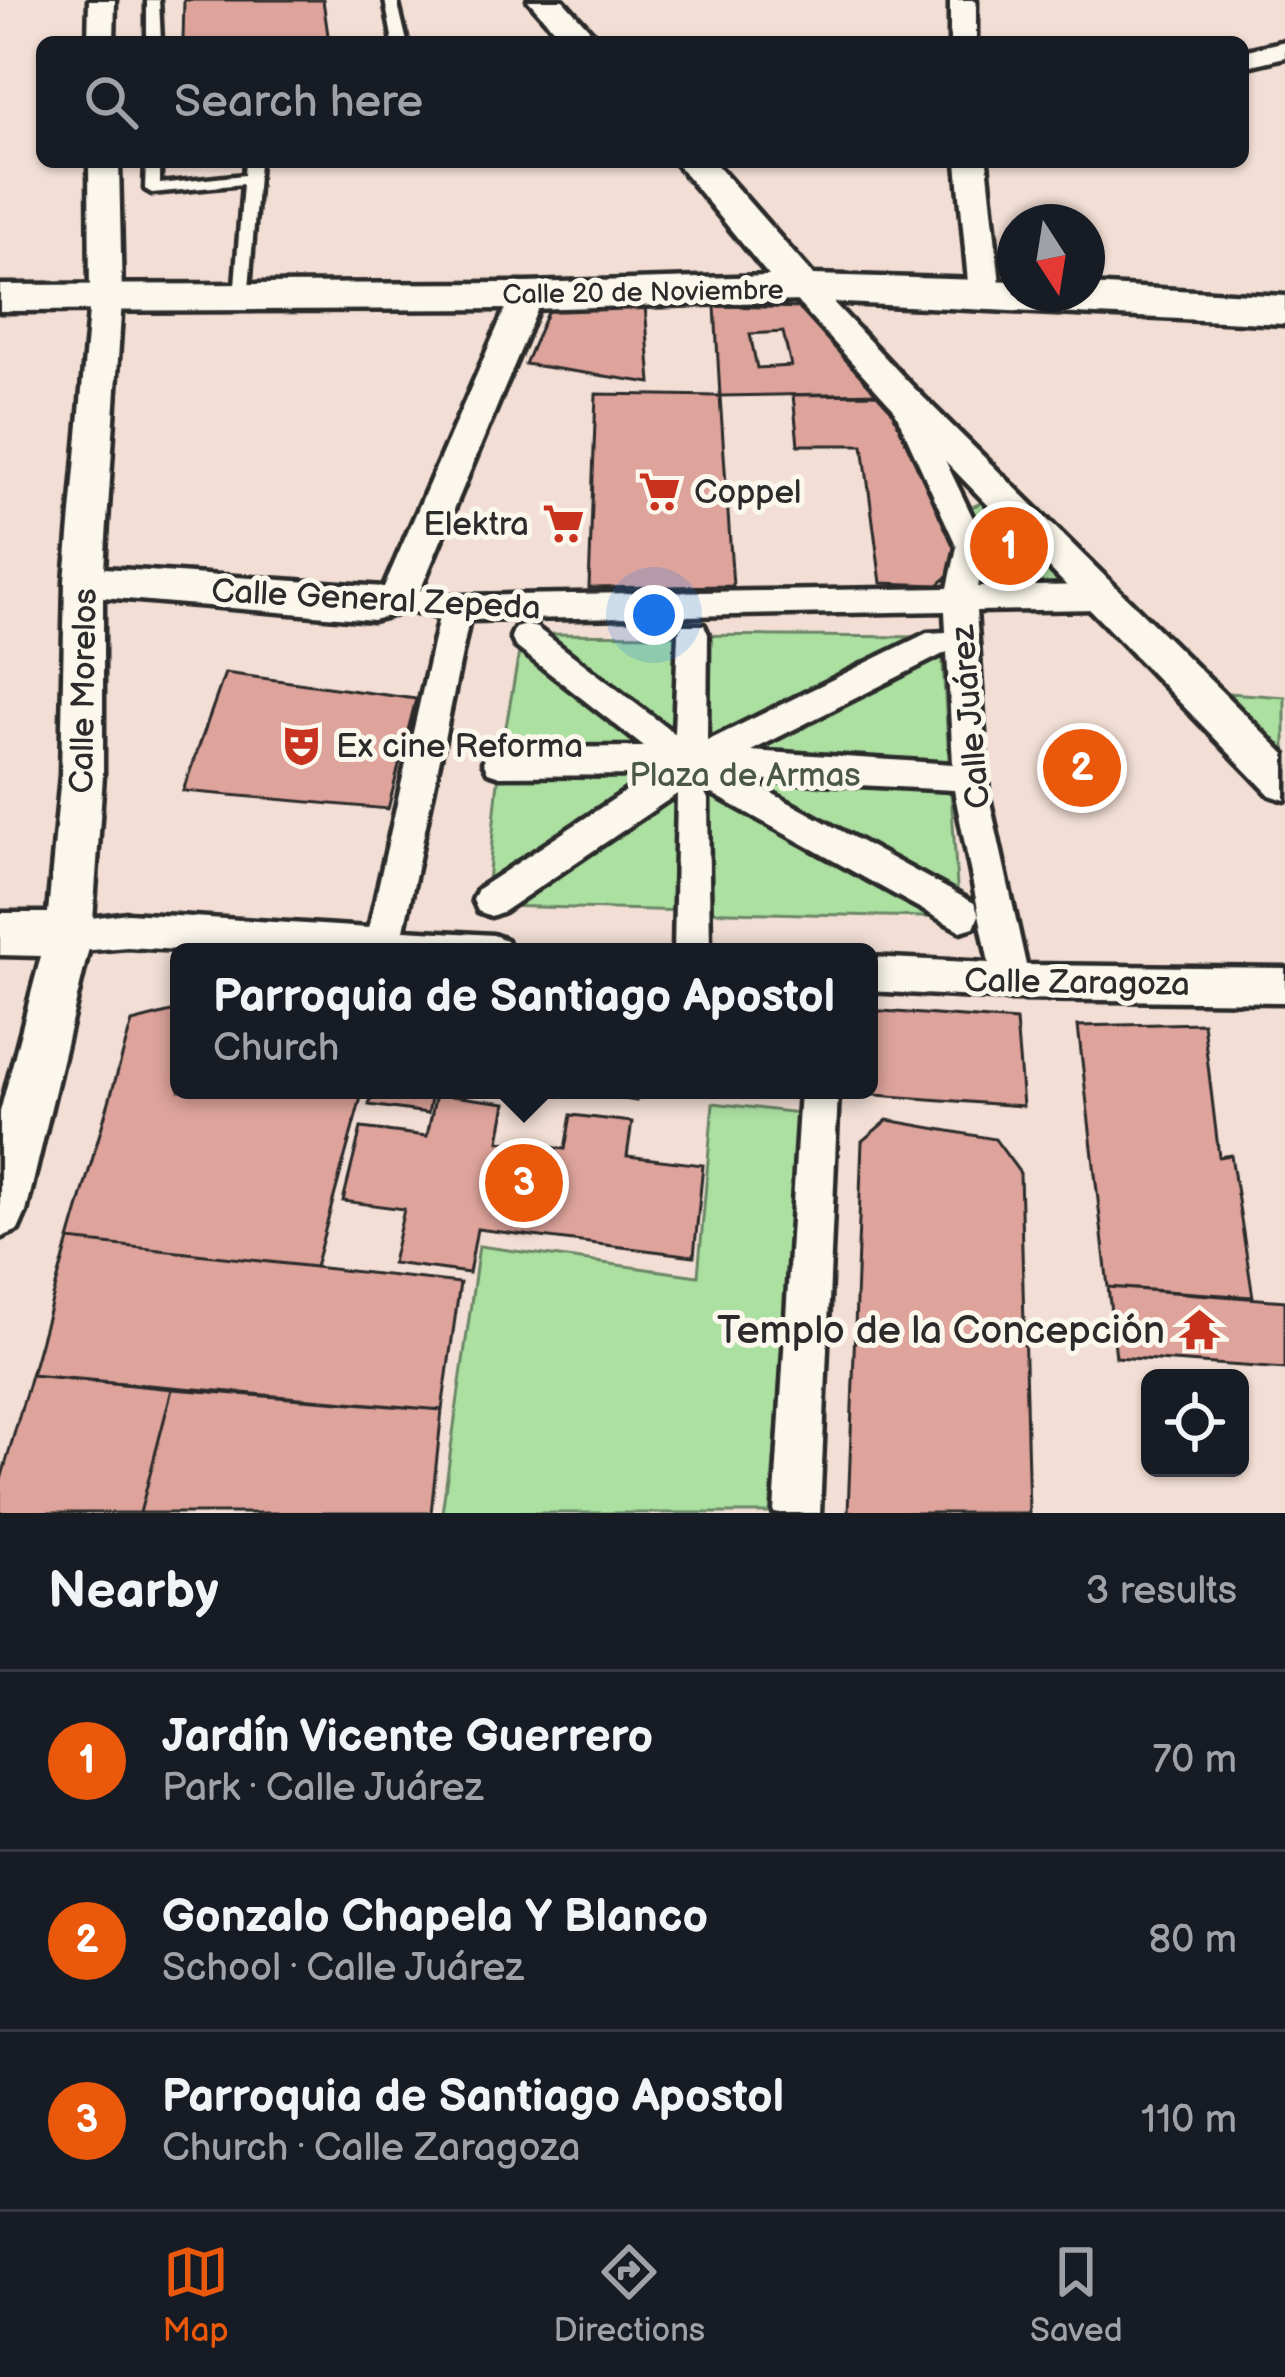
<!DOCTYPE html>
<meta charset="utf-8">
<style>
body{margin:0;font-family:"Balsamiq Sans",sans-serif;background:#242831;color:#f1f3f6}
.controls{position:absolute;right:36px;bottom:36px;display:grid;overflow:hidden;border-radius:18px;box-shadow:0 3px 9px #0004}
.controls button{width:108px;height:108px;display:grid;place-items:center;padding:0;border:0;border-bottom:3px solid #363941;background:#171b24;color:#f1f3f6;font:60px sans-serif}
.compass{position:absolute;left:997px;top:204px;width:108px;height:108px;border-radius:50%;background:#171b24;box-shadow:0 3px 9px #0004;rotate:168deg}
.you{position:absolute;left:654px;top:615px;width:42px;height:42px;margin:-30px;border:9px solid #fff;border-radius:50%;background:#1a73e8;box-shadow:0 0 0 18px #1a73e833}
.badge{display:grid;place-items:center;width:78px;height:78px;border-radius:50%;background:#ea580c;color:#fff;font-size:39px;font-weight:700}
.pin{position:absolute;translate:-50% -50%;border:6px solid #fff;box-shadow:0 3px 12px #0006}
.popup{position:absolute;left:170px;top:943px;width:708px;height:156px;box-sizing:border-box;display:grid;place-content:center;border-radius:18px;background:#171b24;filter:drop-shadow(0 3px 9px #0005);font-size:39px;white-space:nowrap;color:#9ea1a6}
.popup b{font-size:45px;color:#f1f3f6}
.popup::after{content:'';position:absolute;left:50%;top:100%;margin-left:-24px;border:24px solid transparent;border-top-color:#171b24}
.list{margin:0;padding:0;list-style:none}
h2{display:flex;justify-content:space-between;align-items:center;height:156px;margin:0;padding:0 48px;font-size:51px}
h2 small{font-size:39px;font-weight:400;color:#9ea1a6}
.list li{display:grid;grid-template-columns:78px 1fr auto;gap:36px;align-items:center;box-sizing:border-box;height:180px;padding:0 48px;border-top:3px solid #363941}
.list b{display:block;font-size:45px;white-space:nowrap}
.list p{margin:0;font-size:39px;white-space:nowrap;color:#9ea1a6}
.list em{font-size:39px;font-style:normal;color:#9ea1a6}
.icon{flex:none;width:66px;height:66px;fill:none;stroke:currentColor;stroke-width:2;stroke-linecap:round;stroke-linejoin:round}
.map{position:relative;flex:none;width:1285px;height:1513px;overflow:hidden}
.search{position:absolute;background:#171b24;box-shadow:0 3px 9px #0004;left:36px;right:36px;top:36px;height:132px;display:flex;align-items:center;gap:30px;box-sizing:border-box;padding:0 42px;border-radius:18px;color:#9ea1a6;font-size:45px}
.sheet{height:696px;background:#171b24}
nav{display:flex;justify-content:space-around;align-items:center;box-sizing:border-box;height:168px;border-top:3px solid #363941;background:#171b24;font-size:33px;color:#9ea1a6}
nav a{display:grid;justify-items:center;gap:6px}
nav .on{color:#ea580c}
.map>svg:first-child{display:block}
.green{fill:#abe0a1;stroke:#6b8666;stroke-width:3}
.building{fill:#dea49b;stroke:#2b2b2b;stroke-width:3;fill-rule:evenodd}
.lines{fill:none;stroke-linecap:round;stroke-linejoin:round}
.service-casing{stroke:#2b2b2b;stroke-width:9}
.pedestrian-casing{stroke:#2b2b2b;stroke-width:9}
.minor-casing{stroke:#2b2b2b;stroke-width:9}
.tertiary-casing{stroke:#2b2b2b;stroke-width:9}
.service{fill:#fbf7ec;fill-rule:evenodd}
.pedestrian{fill:#fbf7ec;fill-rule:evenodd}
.minor{fill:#fbf7ec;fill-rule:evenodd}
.tertiary{fill:#fbf7ec;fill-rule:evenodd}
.labels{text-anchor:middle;stroke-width:10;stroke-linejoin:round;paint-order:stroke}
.far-street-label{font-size:27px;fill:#2b2b2b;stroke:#fbf7ec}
.poi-label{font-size:33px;fill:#2b2b2b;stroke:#fbf7ec;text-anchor:start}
.street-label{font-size:33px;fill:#2b2b2b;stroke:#fbf7ec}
.park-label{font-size:33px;fill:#4b5848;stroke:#fbf7ec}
.near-poi-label{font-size:39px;fill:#2b2b2b;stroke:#fbf7ec;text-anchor:end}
</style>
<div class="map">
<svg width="1285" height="1513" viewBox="0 0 1285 1513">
<rect width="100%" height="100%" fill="#f2ded4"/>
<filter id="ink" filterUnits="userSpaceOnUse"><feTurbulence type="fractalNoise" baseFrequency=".00833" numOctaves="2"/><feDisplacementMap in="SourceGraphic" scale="24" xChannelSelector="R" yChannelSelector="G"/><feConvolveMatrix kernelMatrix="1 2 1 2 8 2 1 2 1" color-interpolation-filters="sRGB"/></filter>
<g filter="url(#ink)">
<!-- green -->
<path class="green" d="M989,499L1078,581L994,596L966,510Z
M533,634L930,637L942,649L959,918L498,906L487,892L500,761L521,641Z
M1229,693L1285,697V755Z
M713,1103L800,1113L770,1513H442L479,1246L698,1276Z"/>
<!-- building -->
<path class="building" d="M184,0H323L329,42H183Z
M645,305L651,383L525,364L549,308Z
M715,306L809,308L879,393L720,396ZM783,332L791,366L757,368L750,334Z
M596,394L720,396L733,586L589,588Z
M890,394L968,559L938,585L881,583L863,445H798L793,395Z
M225,673L416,699L388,809L183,791Z
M179,1010V1090H363L315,1267L69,1240L132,1022Z
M869,1010L1016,1021L1023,1106L848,1093L869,1090Z
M1203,1023L1219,1157L1231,1155L1253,1297L1108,1287L1078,1026Z
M373,1090H433L428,1113L369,1105Z
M571,1090H637L636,1101Z
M436,1094L506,1103L499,1141L565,1149L571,1115L632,1122L627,1156L703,1165L694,1256L477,1229L469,1273L392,1263L404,1209L343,1201L361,1128L427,1136Z
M887,1120L995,1139L1020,1173L1029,1513H848L862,1141Z
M69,1240L460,1283L442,1410L31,1375Z
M1108,1287L1285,1301V1369L1116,1357Z
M31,1375L172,1389L140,1513H0V1483Z
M172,1389L442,1410L431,1513H140Z"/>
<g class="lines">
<defs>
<path id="service" d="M147,0H159L161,42H147Z
M385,0H397L407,42H393Z
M146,162H160V184L244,175L245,162H259L248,302H236L234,298L243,184L152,193L145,189Z"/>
<path id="pedestrian" d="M901,387L914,396L987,547L978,587L1100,585L1111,589L1115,597L1111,605L1100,609L976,611L988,793L1026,965L1285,968V1002L1011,999L869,991V957L989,963L954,790L746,779L974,903L979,915L974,927L961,931L693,783L690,785L703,789L708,799L710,952H674L677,794L504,911L491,916L478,911L473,900L478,889L650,775L500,776L488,772L483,762L488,752L500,748L644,747L515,646L511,637L515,628L526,625L537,628L674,733L678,634L682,625H704L708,634L707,741L927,633L946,632L945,611L469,620L404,930L493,935L506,940L511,952H215L127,947L69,952L56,947L51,935L56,923L127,913L369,928L439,617L387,607L383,599L387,591L398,587L456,596L948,588L957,547L888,396ZM947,652L953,764L751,751Z
M800,1090H838L820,1513H774Z"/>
<path id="minor" d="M89,0H115L114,42H88Z
M950,0H976V42H950Z
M1285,41V57L1243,67V51Z
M89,162H119L122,300L104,568L384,587L511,296L516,289H538L543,296L412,610L373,620L103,597V775L92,935L26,1212L18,1230L0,1238V1112L41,956L0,955V913H48L61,775L65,581L90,300Z
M957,162H987L1001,293L985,303L969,293Z
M802,278L813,281L912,386L1285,754V800L1270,795L888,402L791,295L786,288L791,281Z"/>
<path id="tertiary" d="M528,0H563L601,42H565Z
M675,162H714L813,275L1015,281V294H1087V285L1285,296V324L802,301L527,309L0,311V285L527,283L769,276Z"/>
</defs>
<!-- service casing -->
<use href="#service" class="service-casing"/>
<!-- pedestrian casing -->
<use href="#pedestrian" class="pedestrian-casing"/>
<!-- minor casing -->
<use href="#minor" class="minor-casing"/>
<!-- tertiary casing -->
<use href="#tertiary" class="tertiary-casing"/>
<!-- service -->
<use href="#service" class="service"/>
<!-- pedestrian -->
<use href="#pedestrian" class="pedestrian"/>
<!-- minor -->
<use href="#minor" class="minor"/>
<!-- tertiary -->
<use href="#tertiary" class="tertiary"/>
</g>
</g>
<!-- icons -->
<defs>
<symbol id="supermarket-bare" viewBox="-9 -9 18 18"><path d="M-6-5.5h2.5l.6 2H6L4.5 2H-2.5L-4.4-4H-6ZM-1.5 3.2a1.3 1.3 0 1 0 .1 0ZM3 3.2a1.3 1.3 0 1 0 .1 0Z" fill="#c8321e" stroke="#fbf7ec" stroke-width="2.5" paint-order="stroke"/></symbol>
<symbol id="theatre-bare" viewBox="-9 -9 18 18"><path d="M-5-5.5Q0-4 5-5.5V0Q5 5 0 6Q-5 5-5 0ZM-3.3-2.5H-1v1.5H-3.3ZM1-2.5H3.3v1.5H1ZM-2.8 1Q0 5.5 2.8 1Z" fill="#c8321e" stroke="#fbf7ec" stroke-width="2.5" paint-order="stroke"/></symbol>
<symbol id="temple-bare" viewBox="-9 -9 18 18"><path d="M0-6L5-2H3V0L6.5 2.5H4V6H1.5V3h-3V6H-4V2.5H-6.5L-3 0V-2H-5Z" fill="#c8321e" stroke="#fbf7ec" stroke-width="2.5" paint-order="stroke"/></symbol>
</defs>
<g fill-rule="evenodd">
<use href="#supermarket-bare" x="630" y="462" width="59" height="59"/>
<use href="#supermarket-bare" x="534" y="494" width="59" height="59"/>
<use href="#theatre-bare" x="272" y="716" width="59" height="59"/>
<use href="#temple-bare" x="1170" y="1300" width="59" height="59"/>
</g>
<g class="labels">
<!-- far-street labels -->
<g class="far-street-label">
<text transform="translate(643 292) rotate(-1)" y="9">Calle 20 de Noviembre</text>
</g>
<!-- poi labels -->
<g class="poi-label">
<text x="694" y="503">Coppel</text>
<text x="529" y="535" text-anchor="end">Elektra</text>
<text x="336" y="757">Ex cine Reforma</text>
</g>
<!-- street labels -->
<g class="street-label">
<text transform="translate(376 598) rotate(3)" y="12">Calle General Zepeda</text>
<text transform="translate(82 691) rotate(-89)" y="12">Calle Morelos</text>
<text transform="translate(969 717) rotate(-95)" y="12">Calle Juárez</text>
<text transform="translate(1077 981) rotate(1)" y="12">Calle Zaragoza</text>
</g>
<!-- park labels -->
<g class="park-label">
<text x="745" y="786">Plaza de Armas</text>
</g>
<!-- near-poi labels -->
<g class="near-poi-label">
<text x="1165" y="1343">Templo de la Concepción</text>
</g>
</g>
</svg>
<div class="controls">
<button><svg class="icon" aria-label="locate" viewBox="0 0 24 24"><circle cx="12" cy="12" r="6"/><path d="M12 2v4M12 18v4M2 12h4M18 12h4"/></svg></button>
</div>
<svg class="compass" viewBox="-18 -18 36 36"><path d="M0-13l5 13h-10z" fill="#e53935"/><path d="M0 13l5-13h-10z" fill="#9ea1a6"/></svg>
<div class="you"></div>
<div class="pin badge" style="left:1009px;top:546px">1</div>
<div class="pin badge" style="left:1082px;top:768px">2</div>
<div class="pin badge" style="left:524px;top:1183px">3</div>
<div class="popup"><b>Parroquia de Santiago Apostol</b>Church</div>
<div class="search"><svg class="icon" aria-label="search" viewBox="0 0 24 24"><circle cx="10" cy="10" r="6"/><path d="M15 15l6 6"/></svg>Search here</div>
</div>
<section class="sheet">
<h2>Nearby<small>3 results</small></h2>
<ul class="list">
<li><span class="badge">1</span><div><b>Jardín Vicente Guerrero</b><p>Park · Calle Juárez</p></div><em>70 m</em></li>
<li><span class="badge">2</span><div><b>Gonzalo Chapela Y Blanco</b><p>School · Calle Juárez</p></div><em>80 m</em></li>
<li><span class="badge">3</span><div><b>Parroquia de Santiago Apostol</b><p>Church · Calle Zaragoza</p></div><em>110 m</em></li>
</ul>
</section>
<nav>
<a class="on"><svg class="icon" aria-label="map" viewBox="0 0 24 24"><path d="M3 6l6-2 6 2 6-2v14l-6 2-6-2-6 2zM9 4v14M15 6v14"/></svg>Map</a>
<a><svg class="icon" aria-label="directions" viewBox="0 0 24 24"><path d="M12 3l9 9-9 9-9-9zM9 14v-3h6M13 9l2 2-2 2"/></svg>Directions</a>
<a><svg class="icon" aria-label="saved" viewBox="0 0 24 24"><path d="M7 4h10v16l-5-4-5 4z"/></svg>Saved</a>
</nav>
